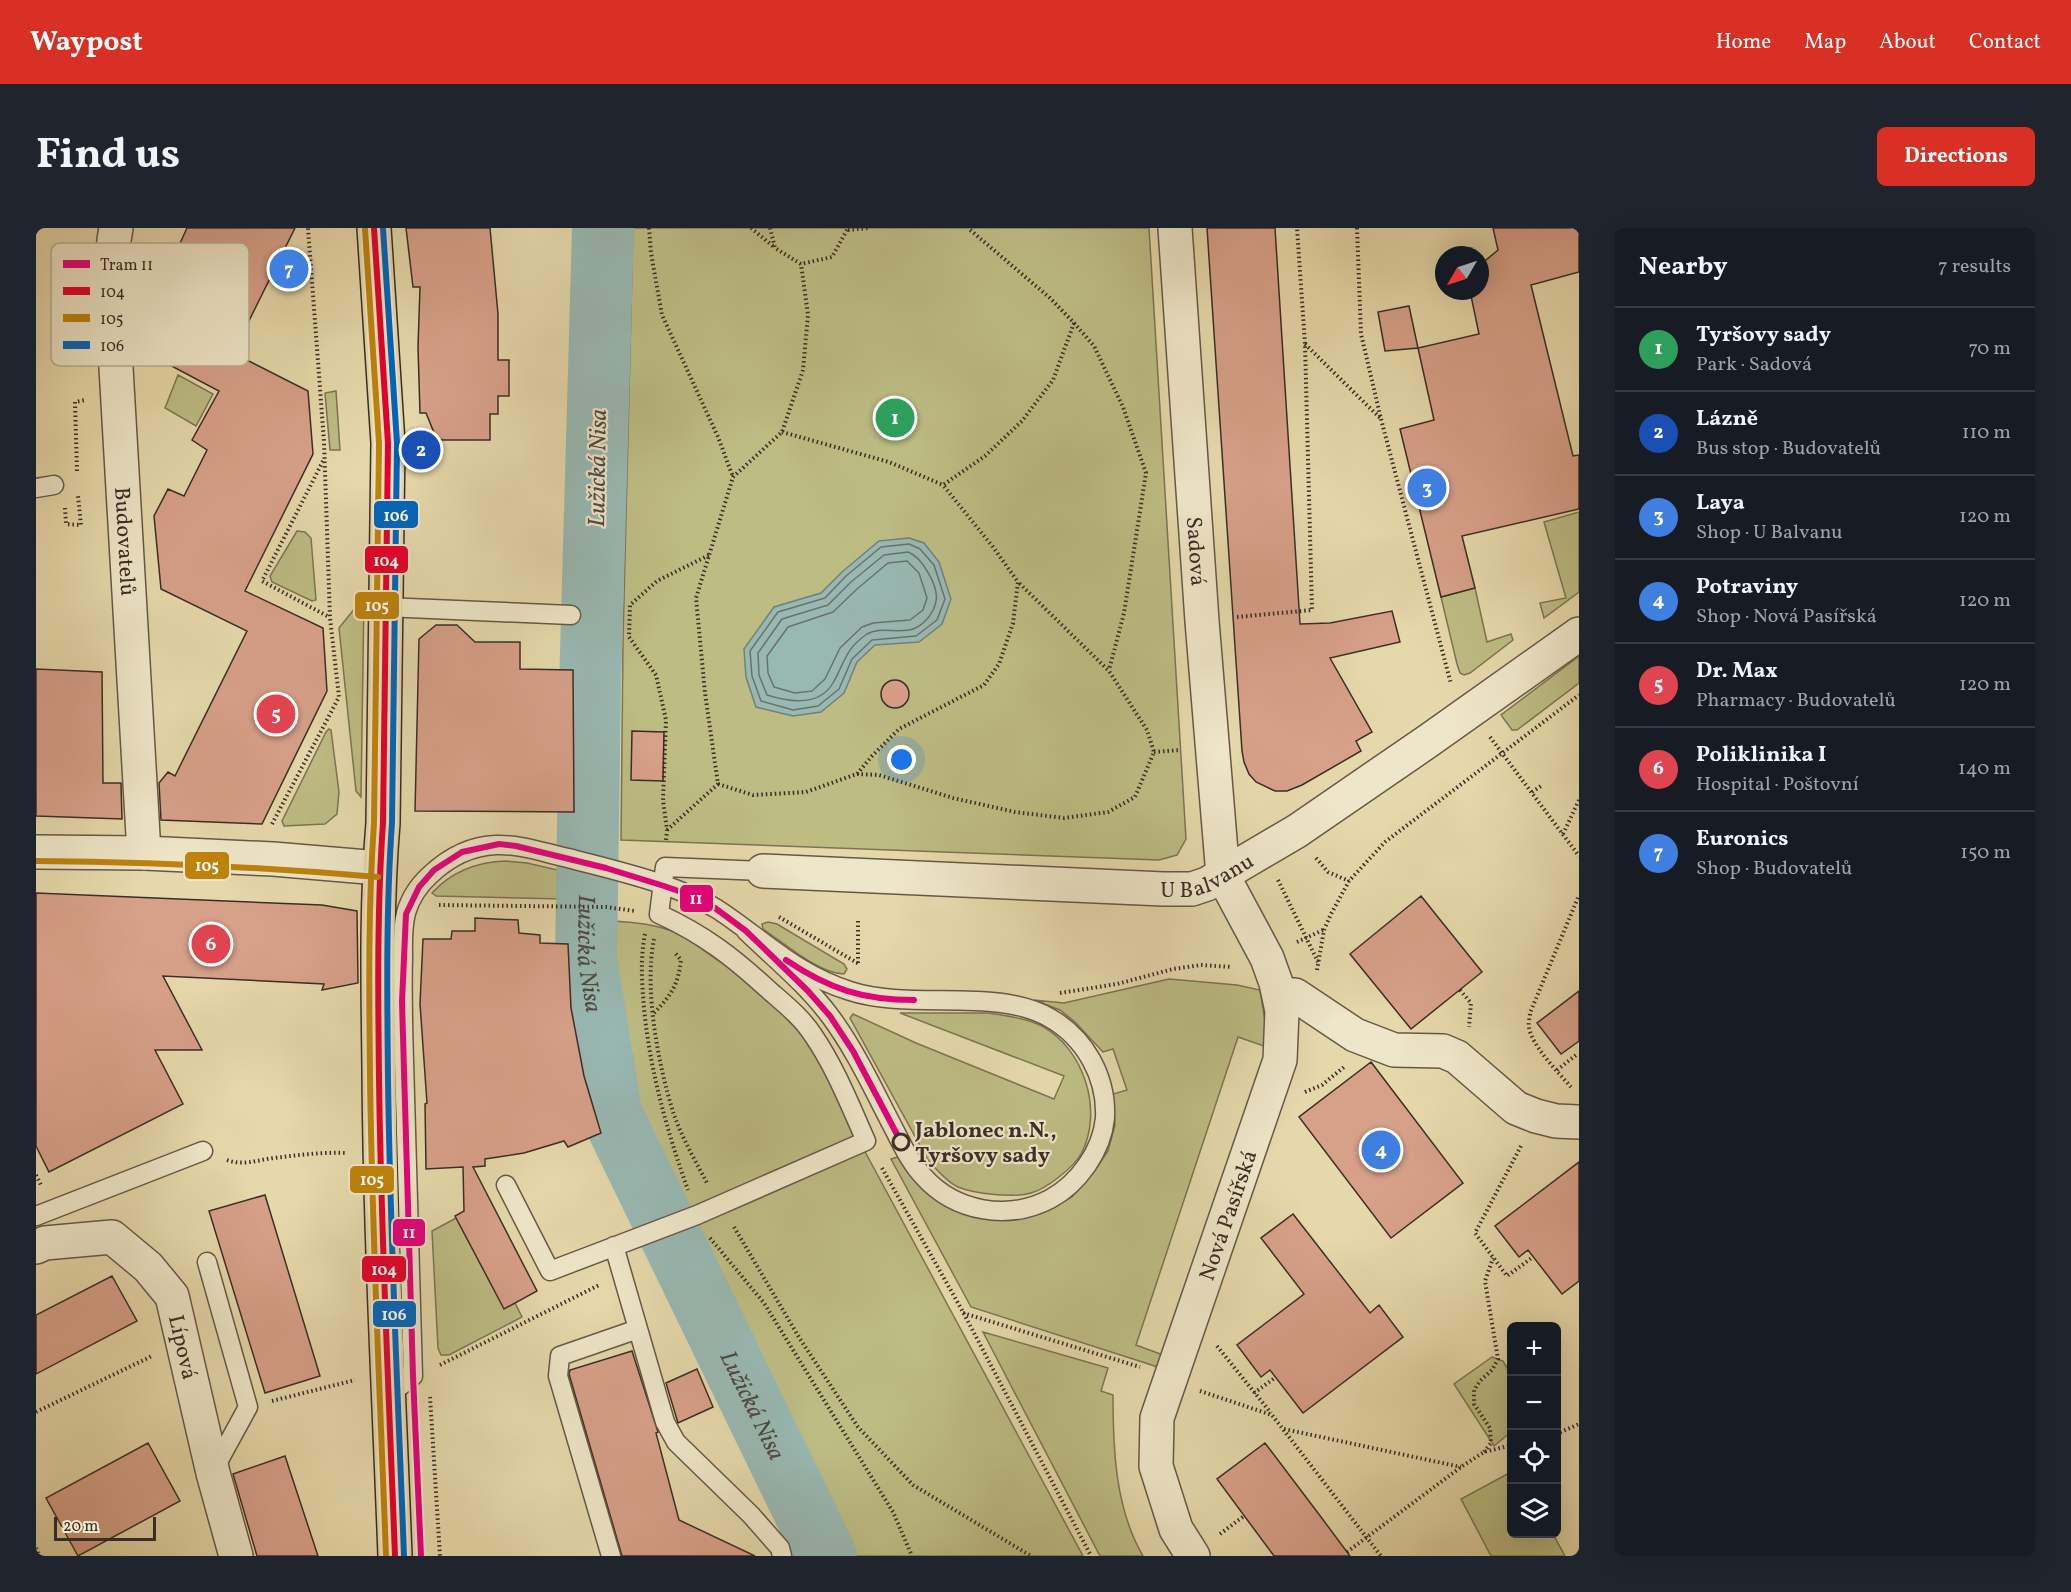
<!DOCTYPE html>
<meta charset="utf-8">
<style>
body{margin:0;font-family:Vollkorn,serif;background:#20242c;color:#f1f3f6}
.controls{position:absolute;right:18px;bottom:18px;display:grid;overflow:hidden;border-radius:9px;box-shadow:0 6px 24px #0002}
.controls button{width:54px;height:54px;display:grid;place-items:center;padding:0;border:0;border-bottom:2px solid #363941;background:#171b24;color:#f1f3f6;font:30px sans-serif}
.compass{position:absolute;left:1399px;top:18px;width:54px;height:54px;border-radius:50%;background:#171b24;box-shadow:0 6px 24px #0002;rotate:231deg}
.scale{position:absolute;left:18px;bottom:15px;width:102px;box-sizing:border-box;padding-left:6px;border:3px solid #3b2d26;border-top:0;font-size:16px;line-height:21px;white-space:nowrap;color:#3b2d26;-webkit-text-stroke:4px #eee6c8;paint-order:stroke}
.you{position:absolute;left:866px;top:532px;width:21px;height:21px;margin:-15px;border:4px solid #fff;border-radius:50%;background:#1a73e8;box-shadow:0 0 0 9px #1a73e833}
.badge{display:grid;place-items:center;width:39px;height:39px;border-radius:50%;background:#d93025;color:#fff;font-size:20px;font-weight:700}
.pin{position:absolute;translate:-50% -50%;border:3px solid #fff;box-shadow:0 2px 6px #0006}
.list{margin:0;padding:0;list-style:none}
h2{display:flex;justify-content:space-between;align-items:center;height:78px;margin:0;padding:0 24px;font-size:26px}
h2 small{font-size:20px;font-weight:400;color:#9ea1a6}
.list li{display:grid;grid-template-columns:39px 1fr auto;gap:18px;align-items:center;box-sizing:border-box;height:84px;padding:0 24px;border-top:2px solid #363941}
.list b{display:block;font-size:22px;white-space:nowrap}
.list p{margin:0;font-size:20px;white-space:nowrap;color:#9ea1a6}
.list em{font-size:20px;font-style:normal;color:#9ea1a6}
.icon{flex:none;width:33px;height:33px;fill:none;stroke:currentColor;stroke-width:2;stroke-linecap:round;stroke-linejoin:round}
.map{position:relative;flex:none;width:1543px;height:1328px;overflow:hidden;border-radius:9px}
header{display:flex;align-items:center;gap:36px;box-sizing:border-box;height:84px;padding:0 30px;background:#d93025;color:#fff}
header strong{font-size:28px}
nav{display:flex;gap:33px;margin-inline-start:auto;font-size:21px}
.intro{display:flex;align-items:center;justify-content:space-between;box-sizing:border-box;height:144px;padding:0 36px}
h1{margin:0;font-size:42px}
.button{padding:15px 27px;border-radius:9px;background:#d93025;color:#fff;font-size:21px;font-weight:700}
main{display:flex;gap:36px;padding:0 36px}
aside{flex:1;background:#171b24;border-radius:9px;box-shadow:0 6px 24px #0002}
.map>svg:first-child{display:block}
.green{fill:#bcbc83;stroke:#7c7454;stroke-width:1.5}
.water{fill:#98b8b2;stroke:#73807a;stroke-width:1.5}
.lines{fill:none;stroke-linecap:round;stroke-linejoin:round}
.shore{stroke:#6a726c;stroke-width:1.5}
.river{stroke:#98b8b2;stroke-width:62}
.building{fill:#d7a089;stroke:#3b2d26;stroke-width:1.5}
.lane-casing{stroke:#665847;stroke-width:21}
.street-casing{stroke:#665847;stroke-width:36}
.primary-casing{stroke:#3b2d26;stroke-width:36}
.path{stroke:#3b2d26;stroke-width:4;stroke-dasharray:1.5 3;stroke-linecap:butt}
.lane{stroke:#eee6c8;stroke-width:18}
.street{stroke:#eee6c8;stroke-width:33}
.primary{stroke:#e5d8aa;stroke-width:33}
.bus-1-casing{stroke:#eee6c8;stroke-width:10}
.bus-2-casing{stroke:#eee6c8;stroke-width:10}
.bus-3-casing{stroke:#eee6c8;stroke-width:10}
.bus-1{stroke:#e4002b;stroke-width:6}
.bus-2{stroke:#bf820b;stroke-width:6}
.bus-3{stroke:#0065bd;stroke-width:6}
.tram-1-casing{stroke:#eee6c8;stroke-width:10}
.tram-1{stroke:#e5007d;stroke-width:6}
.stop-dot{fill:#eee6c8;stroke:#3b2d26;stroke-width:3}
.labels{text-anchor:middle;stroke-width:4.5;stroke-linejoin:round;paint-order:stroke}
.street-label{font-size:22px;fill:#3b2d26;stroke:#eee6c8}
.stop-label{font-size:22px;font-weight:bold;fill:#3b2d26;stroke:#eee6c8;text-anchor:start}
.water-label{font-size:24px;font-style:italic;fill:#4e4942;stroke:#eee6c8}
.key{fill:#eee6c8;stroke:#b8ae97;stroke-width:1.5}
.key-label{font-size:16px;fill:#3b2d26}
.line-badge{stroke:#eee6c8;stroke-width:2}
.badge-label{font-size:16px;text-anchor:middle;font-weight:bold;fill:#fff}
</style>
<header>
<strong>Waypost</strong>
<nav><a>Home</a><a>Map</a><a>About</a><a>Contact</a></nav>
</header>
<div class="intro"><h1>Find us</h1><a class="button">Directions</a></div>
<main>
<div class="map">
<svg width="1543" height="1328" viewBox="0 0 1543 1328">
<rect width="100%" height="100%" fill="#e5d8aa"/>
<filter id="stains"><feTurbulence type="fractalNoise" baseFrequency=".00333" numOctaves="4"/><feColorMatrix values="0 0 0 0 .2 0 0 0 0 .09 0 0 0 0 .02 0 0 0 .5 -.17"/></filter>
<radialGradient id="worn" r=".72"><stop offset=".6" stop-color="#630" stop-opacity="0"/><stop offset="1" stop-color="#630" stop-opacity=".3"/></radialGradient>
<!-- green -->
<path class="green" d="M597,0H1113L1150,611L1141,627L1123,632L585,612L587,412Z
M142,147L177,166L160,198L129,180Z
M300,163L304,222H294L289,165Z
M1543,284V364L1508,390L1504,375L1530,370L1508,294Z
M261,303L269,304L275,310L280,372L276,373L236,354L234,348Z
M1439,360L1451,414L1475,406L1477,412L1434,445L1428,447L1424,445L1421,436L1405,369Z
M328,369L325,569L320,563L303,400Z
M1543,428V455L1481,502H1476L1465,487Z
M293,501L295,502L303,564L301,586L289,596L248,598L246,593L290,504Z
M470,633L491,635L526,643L527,671L400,668L396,665C416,643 440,634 470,633Z
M573,693C597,694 623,696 645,707C658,714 670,725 683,733C707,749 731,766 751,788C779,818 796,857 813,894L1047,1328H809L610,922L572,795L559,696Z
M732,694L741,696L808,736L811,741L808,746C783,746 748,715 727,701L726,696Z
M1133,751L1201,757L1224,762L1230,799L1228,818L1202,809L1100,1117L1127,1127L1122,1139L935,1079L855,931L865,928L931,985L955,992L978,991L1009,982L1036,969L1057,945L1072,923L1079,897L1077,866L1091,862L1077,821L1067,824L1039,794L1024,782L998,772L1028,775Z
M953,785C970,788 990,790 1006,798C1048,821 1068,883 1045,926C1037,940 1010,961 995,965C977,970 939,966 922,959C911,954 900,941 892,932L814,790L817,786L880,815L1018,871L1028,848L864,785Z
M422,989L478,1073L486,1089L413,1127H405L402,1120L396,1003Z
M947,1104L1072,1140L1065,1163L1077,1167C1077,1221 1079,1280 1107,1328H1064Z
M1456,1129L1467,1133L1475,1146V1204L1458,1218L1418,1156Z
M1475,1244L1476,1306H1517L1529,1328H1455L1425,1271Z"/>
<!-- water -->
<path class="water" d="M873,310L888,315L903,334L915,371L906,396L883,414L839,417L821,434L808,465L785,484L757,488L720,479L710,449L708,421L738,379L785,365L806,344L843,313Z"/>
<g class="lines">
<!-- shore -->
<path class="shore" d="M873,316L884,321L898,337L909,371L901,392L880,408L836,412L816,431L803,461L782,478L757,482L725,473L716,448L714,423L742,384L789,370L810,348L845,319Z
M872,324C886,329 903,359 900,373C898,385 888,397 877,401C863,406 844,398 831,406C809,421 809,434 797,455C783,479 753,474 731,467L723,447L722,425L746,391L792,377L815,354L848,327Z
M871,333L883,345L891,370L887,382L874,392L837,395L826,399L804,420L789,451L776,463L759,465L738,459L732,445L731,428L752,399L797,384L821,361L852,335Z"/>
<!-- river -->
<path class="river" id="s1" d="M567,0L554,460L550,732L575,885L790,1328"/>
</g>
<!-- building -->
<path class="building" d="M151,0H259L197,125L272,163L277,226L209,363L287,400L291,463L226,596L125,592L123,555L132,544L139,548L211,403L125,361L118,288L132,261L148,268L171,222L156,212L183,163L111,125L106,53L120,25L136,33Z
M370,0H454L462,86V132H473V168H462V186H454V212H401L390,185H384L382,119L384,59H377Z
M1171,0H1239L1264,396L1294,395L1356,383L1364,414L1294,430L1336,504L1320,513L1325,523L1266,557L1251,563H1239L1220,554L1213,546L1208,534L1206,523Z
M1457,0H1543V44L1495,57L1537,228L1543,227V281L1426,308L1439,360L1405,369L1364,201L1398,192L1382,120L1443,106L1434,63H1444V37L1462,22Z
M1373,78L1382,120L1349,123L1342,84Z
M400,397H421L439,414H484V441L537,442L538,584L379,583L383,411Z
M0,441L66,444L67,555H85L86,591L0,588Z
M845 466a14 14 0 1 1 28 0a14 14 0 1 1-28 0Z
M596,503L628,504L627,553L595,552Z
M0,665L286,677L321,683L322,755L286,762L288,756L127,748L166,822H119L147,876L13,944L0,918Z
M1385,668L1446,744L1375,801L1314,726Z
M439,690L482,692L483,705L504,707V715L532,716L535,780L548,848L565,905L532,919L528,913L488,925L449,931V938L437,939L501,1063L468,1081L419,988L428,983L427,939L390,941L389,876L391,875L384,776L387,711H415L416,703H439Z
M1543,763V813L1525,826L1501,795Z
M1335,834L1427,955L1355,1010L1263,889Z
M1543,934V1053L1526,1066L1492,1022L1483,1029L1459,998Z
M229,967L284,1148L229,1165L173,983Z
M1257,986L1334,1085L1343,1077L1367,1109L1267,1185L1234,1142L1225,1149L1201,1117L1268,1066L1225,1010Z
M76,1048L101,1093L0,1146V1087Z
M596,1123L622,1204L620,1205L643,1292L719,1328H586L533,1146L534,1142Z
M661,1141L677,1179L642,1195L630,1155Z
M112,1215L144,1273L42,1328L10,1270Z
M1229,1215L1285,1289L1314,1328H1238L1181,1251Z
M249,1228L282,1328H221L197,1246Z"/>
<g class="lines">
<defs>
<path id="lane" d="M0,260L18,257
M349,379L535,387
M470,957L514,1043L661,987L830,913C814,877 799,839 777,807C766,790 750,777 735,764C698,730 669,707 623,686L629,639L727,643
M0,988L167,923
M578,1018L629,1194L640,1214L715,1287L744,1320L746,1328
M171,1034L212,1179L177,1243
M353,1167L377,1148C374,1043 371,938 368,833C367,799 366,765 367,731C367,717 366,700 370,685C374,671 383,657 394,647C413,629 434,618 460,617C484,616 509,625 532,630C581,643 638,655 681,681C727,711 759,746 814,763C875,783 961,759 1014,790C1049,810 1071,849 1069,890C1066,923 1042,956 1014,971C972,993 919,984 887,948C875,935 866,917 858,901C838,863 820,823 794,788C771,757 738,730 710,703
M575,1328L522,1148L524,1128L602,1101"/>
<g id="street">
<path id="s2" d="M80,0L78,12L75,53L108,625"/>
<path id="s3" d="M1139,0L1166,393L1187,648L1231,730L1240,755L1246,783L1244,832L1121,1190L1120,1238L1140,1301L1157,1328"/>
<path d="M0,624L108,625L237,631L343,640"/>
<path id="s4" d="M727,643L1127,661H1156L1171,656L1261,603L1392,513L1543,406"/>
<path d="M1244,768L1259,767L1319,807L1358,822L1407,823L1421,829L1480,880L1500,888L1520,893L1543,894"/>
<path id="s5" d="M0,1019L9,1015L76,1009L112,1039L136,1068L177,1245L200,1328"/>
</g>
<path id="primary" d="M338,0L352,215L347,595C340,677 342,759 343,841C344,1003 353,1166 359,1328"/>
</defs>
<!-- lane casing -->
<use href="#lane" class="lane-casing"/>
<!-- street casing -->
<use href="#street" class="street-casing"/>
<!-- primary casing -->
<use href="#primary" class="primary-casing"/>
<!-- path -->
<path class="path" d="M613,0L615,25L626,87L682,209L697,249
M715,0L738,19
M734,0L739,20L765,36L796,29L812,0
M1321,0L1325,106L1345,191L1415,456
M812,2L832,0
M1038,95L1058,118L1087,179L1110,245L1088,385L1073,442
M1269,116L1345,191
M746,204L853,234L907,257L949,228L986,193L1017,152L1038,95L1014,70L932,0
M287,233L226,353L293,389
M41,243L39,174L49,172
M29,280L30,296L45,297L42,268
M1201,389L1276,382L1269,116L1261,0
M1454,509L1543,628
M1118,524L1144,522
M821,546L843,547L917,570L979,584L1028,590L1072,584L1099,569L1118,524L1111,502L1073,443L982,354
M682,556L717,567L770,564L821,546L836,528L863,501L948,457L963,436L977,395L982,354L957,319L907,257
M1496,564L1505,558
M236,596L303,469L294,390L288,214L272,0
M631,602L682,556L669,465L660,370L697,249L746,204L767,142L772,87L765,36
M1527,606L1543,572
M630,612L631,602L627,572L630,492L620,447L593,409L594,377L621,353L673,327
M1280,630L1292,644L1313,653
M1242,652L1282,734
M403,677L570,679L599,683
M743,689L823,736
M609,706C604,731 606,755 608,780C614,843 631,903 652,962
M618,711C608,762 622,835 637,884C645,908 659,932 671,955
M1261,714L1287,702
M822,735V692
M1281,742L1288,702L1295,686L1313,653L1349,614L1543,467
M1424,762L1435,775L1433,799
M1024,765L1081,756L1137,741L1165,737L1196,739
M618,785C635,767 642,758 645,732L639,725
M1521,842L1540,827
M1535,859C1523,845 1495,817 1493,799C1492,795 1494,789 1494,785L1543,667
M1269,864L1286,857L1308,839
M1485,918L1439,1005L1471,1048L1497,1029
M191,932C207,938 221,932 238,930C262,927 286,924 311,925
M846,940L927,1084L1055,1328
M0,947L6,959
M698,999L764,1111L822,1199L877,1257L995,1328
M674,1010L728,1075L857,1284L876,1328
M927,1085L1104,1139
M1181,1118L1235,1185
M404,1137L563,1057
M1164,1163L1236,1187L1345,1328
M1218,1165L1240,1149
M394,1169L404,1328
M236,1173L319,1152
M0,1184L116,1128
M1248,1201L1425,1239
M1520,1206L1543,1196
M1448,1224L1455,1215L1454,1200L1438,1176V1162L1444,1153L1456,1142L1462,1131L1449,1053L1457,1030
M1184,1306L1208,1288
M0,1320L4,1328
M1311,1324L1425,1239L1448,1224L1476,1217"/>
<!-- lane -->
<use href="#lane" class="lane"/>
<!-- street -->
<use href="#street" class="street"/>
<!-- primary -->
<use href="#primary" class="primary"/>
<defs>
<path id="bus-1" d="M338,0L352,215L347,595C341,680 342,765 343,850C345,1009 353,1169 359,1328"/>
<path id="bus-2" d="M329,1L343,215L338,595C332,679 333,763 334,848C336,1008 344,1168 350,1328
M0,633C115,634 228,639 342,649"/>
<path id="bus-3" d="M347,0L361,215L356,595C350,680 351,765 352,850C354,1009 362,1168 368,1328"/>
</defs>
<!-- bus-1 casing -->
<use href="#bus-1" class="bus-1-casing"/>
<!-- bus-2 casing -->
<use href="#bus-2" class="bus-2-casing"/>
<!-- bus-3 casing -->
<use href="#bus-3" class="bus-3-casing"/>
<!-- bus-1 -->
<use href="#bus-1" class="bus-1"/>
<!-- bus-2 -->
<use href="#bus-2" class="bus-2"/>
<!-- bus-3 -->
<use href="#bus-3" class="bus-3"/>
<defs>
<path id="tram-1" d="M750,732C793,761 827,772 878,772
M385,1328L377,1148L366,774L370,686L383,659L398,642L426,624L463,616L480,618L570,640L628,658L654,667L679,680L710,703L772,763L794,788L817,823L865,914"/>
</defs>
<!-- tram-1 casing -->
<use href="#tram-1" class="tram-1-casing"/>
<!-- tram-1 -->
<use href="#tram-1" class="tram-1"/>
</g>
<!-- markers -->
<circle class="stop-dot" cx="865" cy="914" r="8"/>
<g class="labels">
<!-- street labels -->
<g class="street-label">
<text dy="8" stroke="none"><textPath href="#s2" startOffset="314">Budovatelů</textPath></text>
<text dy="8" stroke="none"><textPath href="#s3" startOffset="324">Sadová</textPath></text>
<text dy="8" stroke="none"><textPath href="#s4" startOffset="447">U Balvanu</textPath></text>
<text transform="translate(1191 987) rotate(-71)" y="8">Nová Pasířská</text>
<text dy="8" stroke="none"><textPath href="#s5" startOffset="214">Lípová</textPath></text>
</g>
<!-- stop labels -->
<g class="stop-label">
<text x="879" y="909">Jablonec n.N.,<tspan x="879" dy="25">Tyršovy sady</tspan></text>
</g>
<!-- water labels -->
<g class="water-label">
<text transform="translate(561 240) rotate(-89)" y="8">Lužická Nisa</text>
<text dy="8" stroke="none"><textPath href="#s1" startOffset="726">Lužická Nisa</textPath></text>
<text dy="8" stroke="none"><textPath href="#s1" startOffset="1212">Lužická Nisa</textPath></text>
</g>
</g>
<!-- legend -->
<rect x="15" y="15" width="198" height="123" rx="9" class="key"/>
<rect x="27" y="32" width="27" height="8" fill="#e5007d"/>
<rect x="27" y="59" width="27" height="8" fill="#e4002b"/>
<rect x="27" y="86" width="27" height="8" fill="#bf820b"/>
<rect x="27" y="113" width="27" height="8" fill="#0065bd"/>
<g class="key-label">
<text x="64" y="42">Tram 11</text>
<text x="64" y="69">104</text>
<text x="64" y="96">105</text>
<text x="64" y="123">106</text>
</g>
<g class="line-badge">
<rect x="337" y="272" width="46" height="29" rx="6" fill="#0065bd"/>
<rect x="328" y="317" width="45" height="29" rx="6" fill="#e4002b"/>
<rect x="318" y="363" width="46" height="29" rx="6" fill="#bf820b"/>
<rect x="148" y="623" width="46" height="29" rx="6" fill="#bf820b"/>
<rect x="643" y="656" width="35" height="29" rx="6" fill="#e5007d"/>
<rect x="313" y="937" width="46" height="29" rx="6" fill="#bf820b"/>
<rect x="356" y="990" width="34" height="29" rx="6" fill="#e5007d"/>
<rect x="325" y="1027" width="46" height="28" rx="6" fill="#e4002b"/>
<rect x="336" y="1072" width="45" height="28" rx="6" fill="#0065bd"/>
</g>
<g class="badge-label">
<text x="360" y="293">106</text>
<text x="350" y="338">104</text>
<text x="341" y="383">105</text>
<text x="171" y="643">105</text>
<text x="660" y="676">11</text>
<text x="336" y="957">105</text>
<text x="373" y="1010">11</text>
<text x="348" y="1047">104</text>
<text x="358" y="1092">106</text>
</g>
<rect width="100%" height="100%" filter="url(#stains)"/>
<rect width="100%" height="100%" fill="url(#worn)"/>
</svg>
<div class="controls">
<button>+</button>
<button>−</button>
<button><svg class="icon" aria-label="locate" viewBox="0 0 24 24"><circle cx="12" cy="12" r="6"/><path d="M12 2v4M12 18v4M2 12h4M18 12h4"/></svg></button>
<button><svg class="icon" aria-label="layers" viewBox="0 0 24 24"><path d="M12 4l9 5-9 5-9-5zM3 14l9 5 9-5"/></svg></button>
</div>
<svg class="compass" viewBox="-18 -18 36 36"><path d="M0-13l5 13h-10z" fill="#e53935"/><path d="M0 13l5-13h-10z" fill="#9ea1a6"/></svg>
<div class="scale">20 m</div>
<div class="you"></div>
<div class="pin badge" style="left:859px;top:190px;background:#2e9e5b">1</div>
<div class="pin badge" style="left:385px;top:222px;background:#1a4fb4">2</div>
<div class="pin badge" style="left:1391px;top:260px;background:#3f7fe0">3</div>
<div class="pin badge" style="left:1345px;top:922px;background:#3f7fe0">4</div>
<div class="pin badge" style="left:240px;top:486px;background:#e0444e">5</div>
<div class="pin badge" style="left:175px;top:716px;background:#e0444e">6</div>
<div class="pin badge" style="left:253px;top:41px;background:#3f7fe0">7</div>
</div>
<aside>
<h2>Nearby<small>7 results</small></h2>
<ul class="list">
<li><span class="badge" style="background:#2e9e5b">1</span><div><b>Tyršovy sady</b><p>Park · Sadová</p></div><em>70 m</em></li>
<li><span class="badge" style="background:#1a4fb4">2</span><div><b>Lázně</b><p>Bus stop · Budovatelů</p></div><em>110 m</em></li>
<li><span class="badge" style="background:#3f7fe0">3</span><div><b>Laya</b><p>Shop · U Balvanu</p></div><em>120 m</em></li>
<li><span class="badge" style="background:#3f7fe0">4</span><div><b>Potraviny</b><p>Shop · Nová Pasířská</p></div><em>120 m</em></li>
<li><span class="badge" style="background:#e0444e">5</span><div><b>Dr. Max</b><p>Pharmacy · Budovatelů</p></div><em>120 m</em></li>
<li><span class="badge" style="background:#e0444e">6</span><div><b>Poliklinika I</b><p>Hospital · Poštovní</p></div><em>140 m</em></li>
<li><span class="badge" style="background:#3f7fe0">7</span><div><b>Euronics</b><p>Shop · Budovatelů</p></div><em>150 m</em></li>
</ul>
</aside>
</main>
